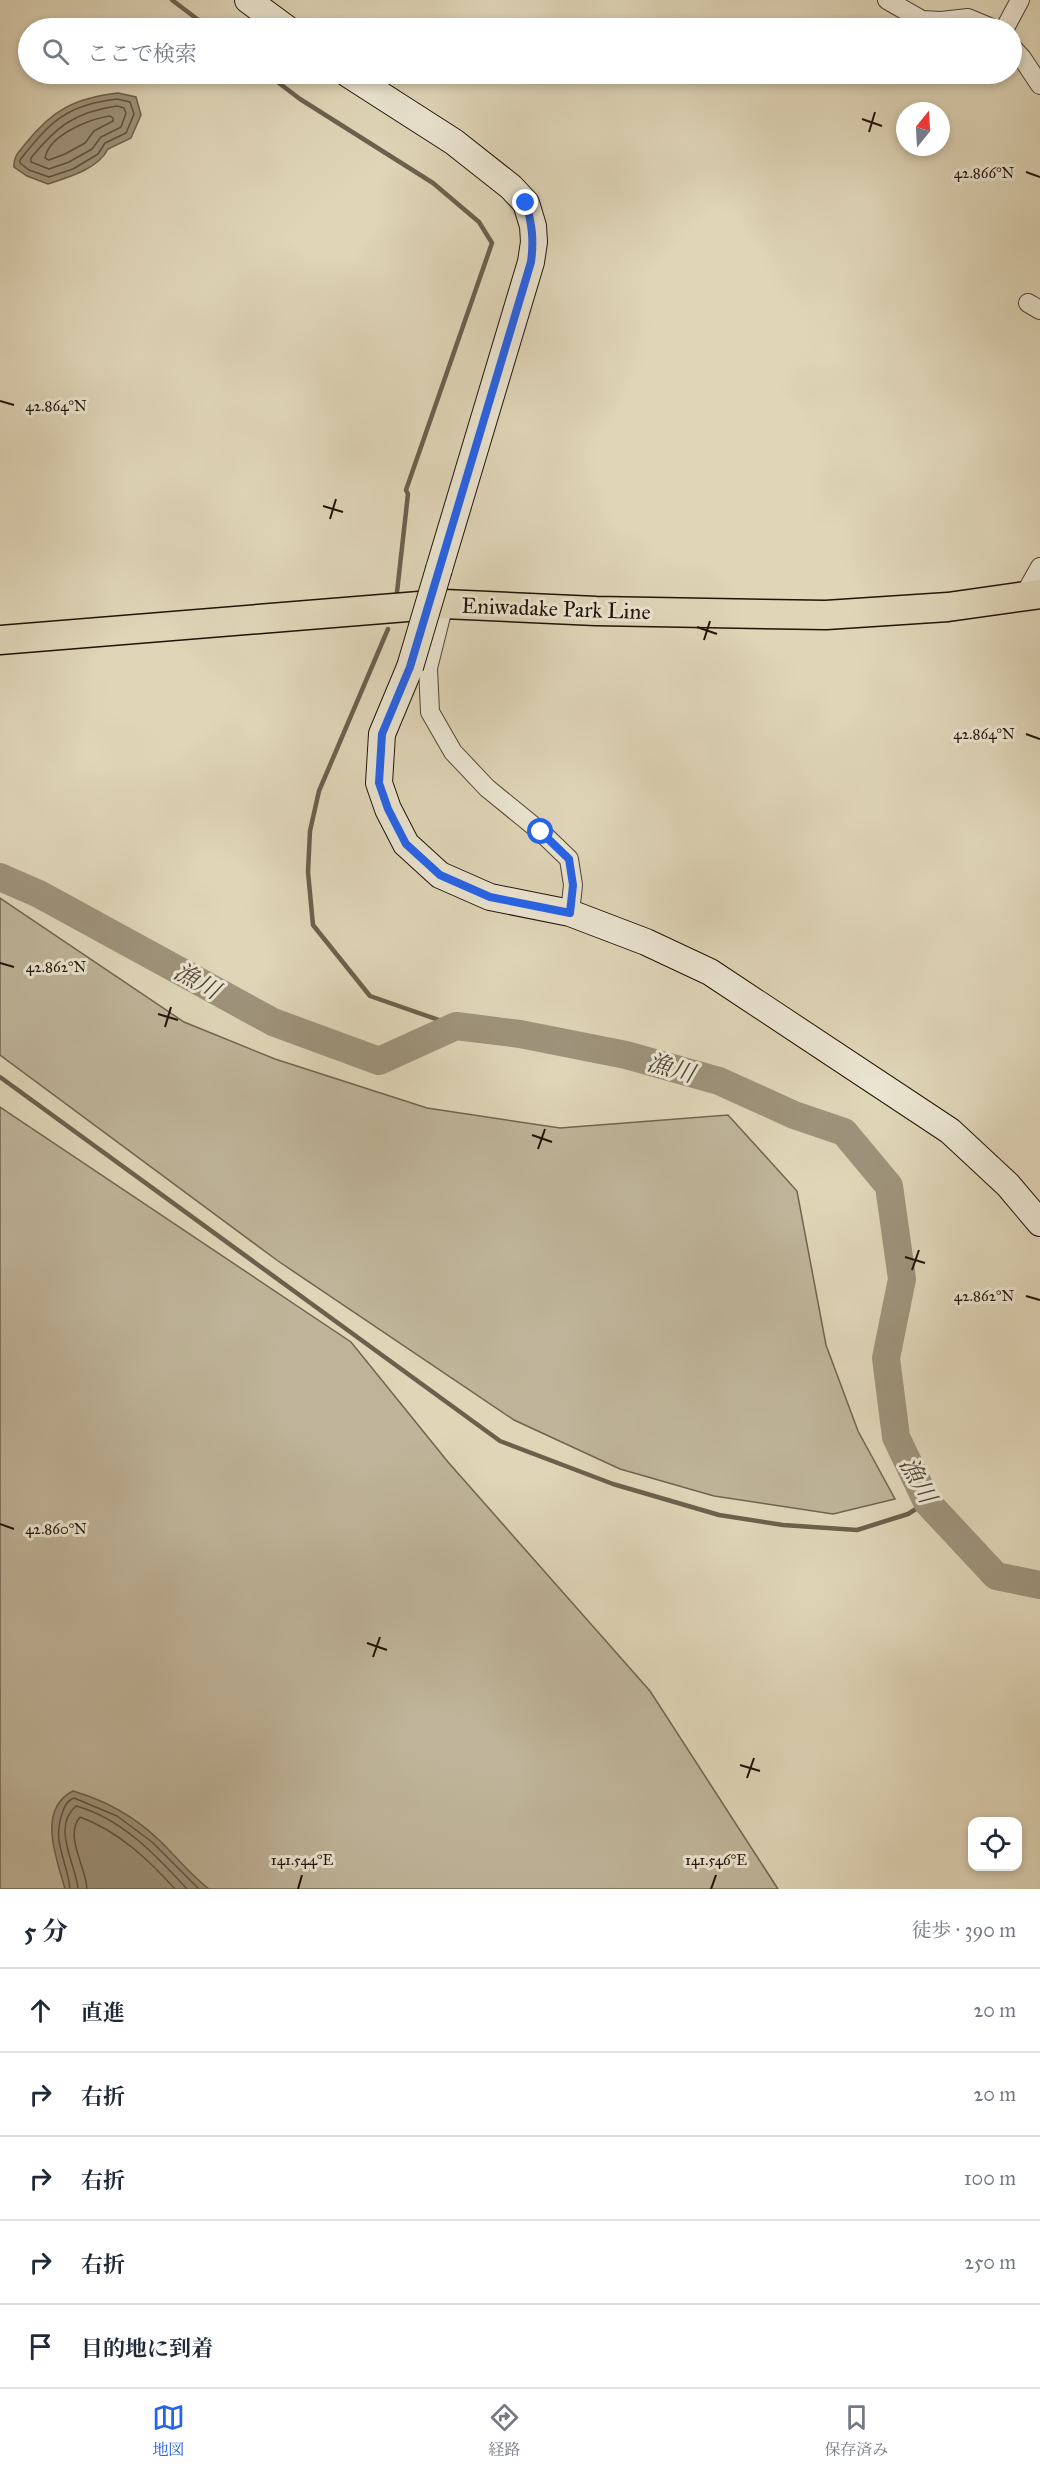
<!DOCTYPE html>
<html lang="ja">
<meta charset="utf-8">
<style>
body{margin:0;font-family:"IM FELL Great Primer","Noto Serif JP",serif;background:#f2f2f3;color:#1f2937}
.controls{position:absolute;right:18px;bottom:18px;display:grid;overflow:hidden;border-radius:12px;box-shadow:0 3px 9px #0003}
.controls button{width:54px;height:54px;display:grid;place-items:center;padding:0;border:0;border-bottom:2px solid #e0e1e3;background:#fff;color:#1f2937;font:30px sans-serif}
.compass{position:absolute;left:896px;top:102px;width:54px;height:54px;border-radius:50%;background:#fff;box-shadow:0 3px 9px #0003;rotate:18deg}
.stop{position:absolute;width:18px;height:18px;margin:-14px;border:4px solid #2563eb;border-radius:50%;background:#fff}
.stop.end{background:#2563eb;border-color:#fff;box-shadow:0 2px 6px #0008}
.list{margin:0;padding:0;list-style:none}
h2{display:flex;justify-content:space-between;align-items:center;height:78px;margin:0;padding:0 24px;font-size:26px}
h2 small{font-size:20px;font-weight:400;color:#747a83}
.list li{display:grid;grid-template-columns:39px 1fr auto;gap:18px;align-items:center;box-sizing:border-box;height:84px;padding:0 24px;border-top:2px solid #e0e1e3}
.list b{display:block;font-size:22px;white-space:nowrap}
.list em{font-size:20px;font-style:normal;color:#747a83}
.icon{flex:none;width:33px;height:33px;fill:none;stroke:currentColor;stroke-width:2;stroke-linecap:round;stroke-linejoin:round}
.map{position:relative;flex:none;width:1040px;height:1889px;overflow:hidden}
.search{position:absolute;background:#fff;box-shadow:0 3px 9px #0003;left:18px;right:18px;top:18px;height:66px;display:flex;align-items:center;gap:15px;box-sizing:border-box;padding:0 21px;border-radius:33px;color:#747a83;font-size:22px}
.sheet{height:498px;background:#fff}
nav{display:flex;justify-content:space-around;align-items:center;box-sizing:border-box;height:84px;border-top:2px solid #e0e1e3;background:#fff;font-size:16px;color:#747a83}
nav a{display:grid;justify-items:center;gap:3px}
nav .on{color:#2563eb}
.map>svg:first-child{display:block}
.green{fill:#bfb499;stroke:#706450;stroke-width:1.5}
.water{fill:#9e937b;stroke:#6c604d;stroke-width:1.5}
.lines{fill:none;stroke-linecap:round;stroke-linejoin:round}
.shore{stroke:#5f5341;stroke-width:1.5}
.stream{stroke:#6c604d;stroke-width:4.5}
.river{stroke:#9e937b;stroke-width:28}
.street-casing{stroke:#504433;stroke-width:20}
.secondary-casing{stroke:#201307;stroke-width:28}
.primary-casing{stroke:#201307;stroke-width:31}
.street{stroke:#eae4d0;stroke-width:18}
.secondary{stroke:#eae4d0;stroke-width:26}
.primary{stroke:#dfd5b7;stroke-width:28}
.secondary-bridge-casing{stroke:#201307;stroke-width:28;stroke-linecap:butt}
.secondary-bridge{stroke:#eae4d0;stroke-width:26}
.route{stroke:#2563eb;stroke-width:8}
.ticks{fill:none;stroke:#201307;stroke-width:2}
.labels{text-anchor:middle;stroke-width:6;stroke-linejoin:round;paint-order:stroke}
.street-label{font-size:22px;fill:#201307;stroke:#eae4d0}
.water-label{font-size:24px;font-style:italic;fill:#524635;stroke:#eae4d0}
.ticks-label{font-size:15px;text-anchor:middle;fill:#201307;stroke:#eae4d0;stroke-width:6;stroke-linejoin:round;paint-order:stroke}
</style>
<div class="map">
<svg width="1040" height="1889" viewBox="0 0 1040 1889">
<rect width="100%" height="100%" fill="#dfd5b7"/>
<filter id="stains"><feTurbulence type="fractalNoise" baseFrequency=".00333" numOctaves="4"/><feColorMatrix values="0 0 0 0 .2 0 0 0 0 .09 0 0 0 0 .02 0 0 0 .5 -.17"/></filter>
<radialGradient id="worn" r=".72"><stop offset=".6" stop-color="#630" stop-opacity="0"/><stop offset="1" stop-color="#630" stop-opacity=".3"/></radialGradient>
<!-- green -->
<path class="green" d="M0,898L184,1022L275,1059L427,1108L560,1128L728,1115L797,1191L826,1345L858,1431L895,1499L833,1514L714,1496L620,1469L514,1420L278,1261L0,1055Z
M0,1107L351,1342L448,1462L650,1691L778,1889H0Z"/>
<!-- water -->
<path class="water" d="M118,93L136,97L141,115L131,138L108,149C98,169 69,177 48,184L27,176L14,167C13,156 20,151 26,143C53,109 76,98 118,93Z
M73,1791C104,1800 135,1817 159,1840C176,1856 190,1875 209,1889H65C57,1859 36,1810 73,1791Z"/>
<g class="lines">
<!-- shore -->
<path class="shore" d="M117,99L130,102L134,114L126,133L105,143L98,154L73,169L49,177L29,170L20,163V160C51,121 66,105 117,99Z
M117,106L124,108L126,113L121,127L101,137L92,149L69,162L49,169L31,162V158C57,126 75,112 117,106Z
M110,116L113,118V121L94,131L85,143L65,154L49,160L45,158C49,135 89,119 110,116Z
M70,1889C67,1859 51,1842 63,1811C65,1805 68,1800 74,1798L117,1816L152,1842L199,1889
M78,1889C76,1864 51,1827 76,1806C121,1818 156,1855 187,1889
M87,1889C86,1867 64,1836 80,1817C118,1831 148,1859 175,1889"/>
<!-- stream -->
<path class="stream" d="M172,0L209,28
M267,74L300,99L433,183L479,222L492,243L406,490L408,494L397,592
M388,629L319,791L310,831L308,872L313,925L370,996L456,1026
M0,1077L500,1441L613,1484L719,1515L783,1525L857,1530L908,1514L927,1502"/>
<!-- river -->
<path class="river" d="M0,877L39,894L273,1022L379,1061L456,1026L520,1034L626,1055L719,1081L794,1115L844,1132L889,1186L902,1279L886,1358L896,1437L927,1502L996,1576L1040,1585"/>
<defs>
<path id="street" d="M887,0L922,20L941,21L968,18L992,28
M1005,28L1020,0
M1012,47L1022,58L1040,85
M1028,303L1040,310
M1023,597L1040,567
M444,604L428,668L430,712L453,752L487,788L541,832L569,859L573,885L570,913"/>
<path id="secondary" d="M248,0L286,28
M348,74L454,142L511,187L526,203L533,226L534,242L531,262L439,569
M410,667L382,734L379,783L388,809L406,844L440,875L490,897L570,913L646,942L710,972L950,1131L1008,1185L1040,1223"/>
<path id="primary" d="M0,640L444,604L596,611L826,615L948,607L1040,594"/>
</defs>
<!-- street casing -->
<use href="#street" class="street-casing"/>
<!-- secondary casing -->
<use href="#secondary" class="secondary-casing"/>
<!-- primary casing -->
<use href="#primary" class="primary-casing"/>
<!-- street -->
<use href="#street" class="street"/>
<!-- secondary -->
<use href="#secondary" class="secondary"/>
<!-- primary -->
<use href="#primary" class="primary"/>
<defs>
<path id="secondary-bridge" d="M410,667L439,569"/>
</defs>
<!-- secondary-bridge casing -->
<use href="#secondary-bridge" class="secondary-bridge-casing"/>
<!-- secondary-bridge -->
<use href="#secondary-bridge" class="secondary-bridge"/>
</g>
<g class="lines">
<!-- route -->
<path class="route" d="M526,203C532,224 534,240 531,262L410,667L382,734L379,783L388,809L406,844L440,875L490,897L570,913L573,885L569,859L541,832"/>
</g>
<!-- ticks -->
<path class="ticks" d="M862,119L882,126M869,132L875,112M1026,172L1040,177M0,401L14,405M323,506L343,512M330,519L336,499M697,627L717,634M704,640L710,621M1026,734L1040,739M0,963L14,967M158,1014L178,1020M165,1027L171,1007M532,1135L552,1142M538,1149L545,1129M905,1257L925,1263M912,1270L919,1250M1026,1296L1040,1300M0,1524L14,1529M367,1643L387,1650M373,1657L380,1637M740,1765L760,1771M747,1778L754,1758M298,1889L302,1875M711,1889L716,1875"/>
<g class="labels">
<!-- street labels -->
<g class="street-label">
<text transform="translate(556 608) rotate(2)" y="8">Eniwadake Park Line</text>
</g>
<!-- water labels -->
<g class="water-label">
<text transform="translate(197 981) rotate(29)" y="8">漁川</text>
<text transform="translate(671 1068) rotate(16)" y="8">漁川</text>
<text transform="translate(918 1480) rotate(61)" y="8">漁川</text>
</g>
</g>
<g class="ticks-label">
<text x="984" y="178">42.866°N</text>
<text x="56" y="411">42.864°N</text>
<text x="984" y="739">42.864°N</text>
<text x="56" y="972">42.862°N</text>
<text x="984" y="1301">42.862°N</text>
<text x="56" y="1534">42.860°N</text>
<text x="302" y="1865">141.544°E</text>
<text x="716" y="1865">141.546°E</text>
</g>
<rect width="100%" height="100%" filter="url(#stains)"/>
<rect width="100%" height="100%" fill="url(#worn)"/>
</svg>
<div class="controls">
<button><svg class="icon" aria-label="locate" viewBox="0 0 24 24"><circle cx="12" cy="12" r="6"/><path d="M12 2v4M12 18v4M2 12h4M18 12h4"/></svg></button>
</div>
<svg class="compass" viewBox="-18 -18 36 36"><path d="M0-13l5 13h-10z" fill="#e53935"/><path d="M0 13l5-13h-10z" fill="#747a83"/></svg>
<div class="stop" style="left:541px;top:832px"></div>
<div class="stop end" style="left:526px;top:203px"></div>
<div class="search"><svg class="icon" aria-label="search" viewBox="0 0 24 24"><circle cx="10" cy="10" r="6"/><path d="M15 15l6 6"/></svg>ここで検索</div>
</div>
<section class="sheet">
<h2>5 分<small>徒歩 · 390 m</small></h2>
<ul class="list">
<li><svg class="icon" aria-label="ahead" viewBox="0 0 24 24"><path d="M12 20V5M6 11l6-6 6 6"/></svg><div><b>直進</b></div><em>20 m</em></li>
<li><svg class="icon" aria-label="right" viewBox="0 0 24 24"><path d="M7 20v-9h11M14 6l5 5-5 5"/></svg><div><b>右折</b></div><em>20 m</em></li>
<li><svg class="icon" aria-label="right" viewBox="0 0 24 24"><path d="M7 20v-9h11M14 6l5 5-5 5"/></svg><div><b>右折</b></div><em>100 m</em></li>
<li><svg class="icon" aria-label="right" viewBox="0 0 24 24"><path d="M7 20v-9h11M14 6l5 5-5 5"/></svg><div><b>右折</b></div><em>250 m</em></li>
<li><svg class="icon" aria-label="arrive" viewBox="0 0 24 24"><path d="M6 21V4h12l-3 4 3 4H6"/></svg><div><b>目的地に到着</b></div></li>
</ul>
</section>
<nav>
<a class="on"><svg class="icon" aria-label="map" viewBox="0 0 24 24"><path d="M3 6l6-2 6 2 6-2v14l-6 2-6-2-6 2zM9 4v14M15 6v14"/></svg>地図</a>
<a><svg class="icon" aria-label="directions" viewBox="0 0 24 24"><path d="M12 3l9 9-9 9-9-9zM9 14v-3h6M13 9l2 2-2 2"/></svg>経路</a>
<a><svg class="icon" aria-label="saved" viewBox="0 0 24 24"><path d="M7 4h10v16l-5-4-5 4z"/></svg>保存済み</a>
</nav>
